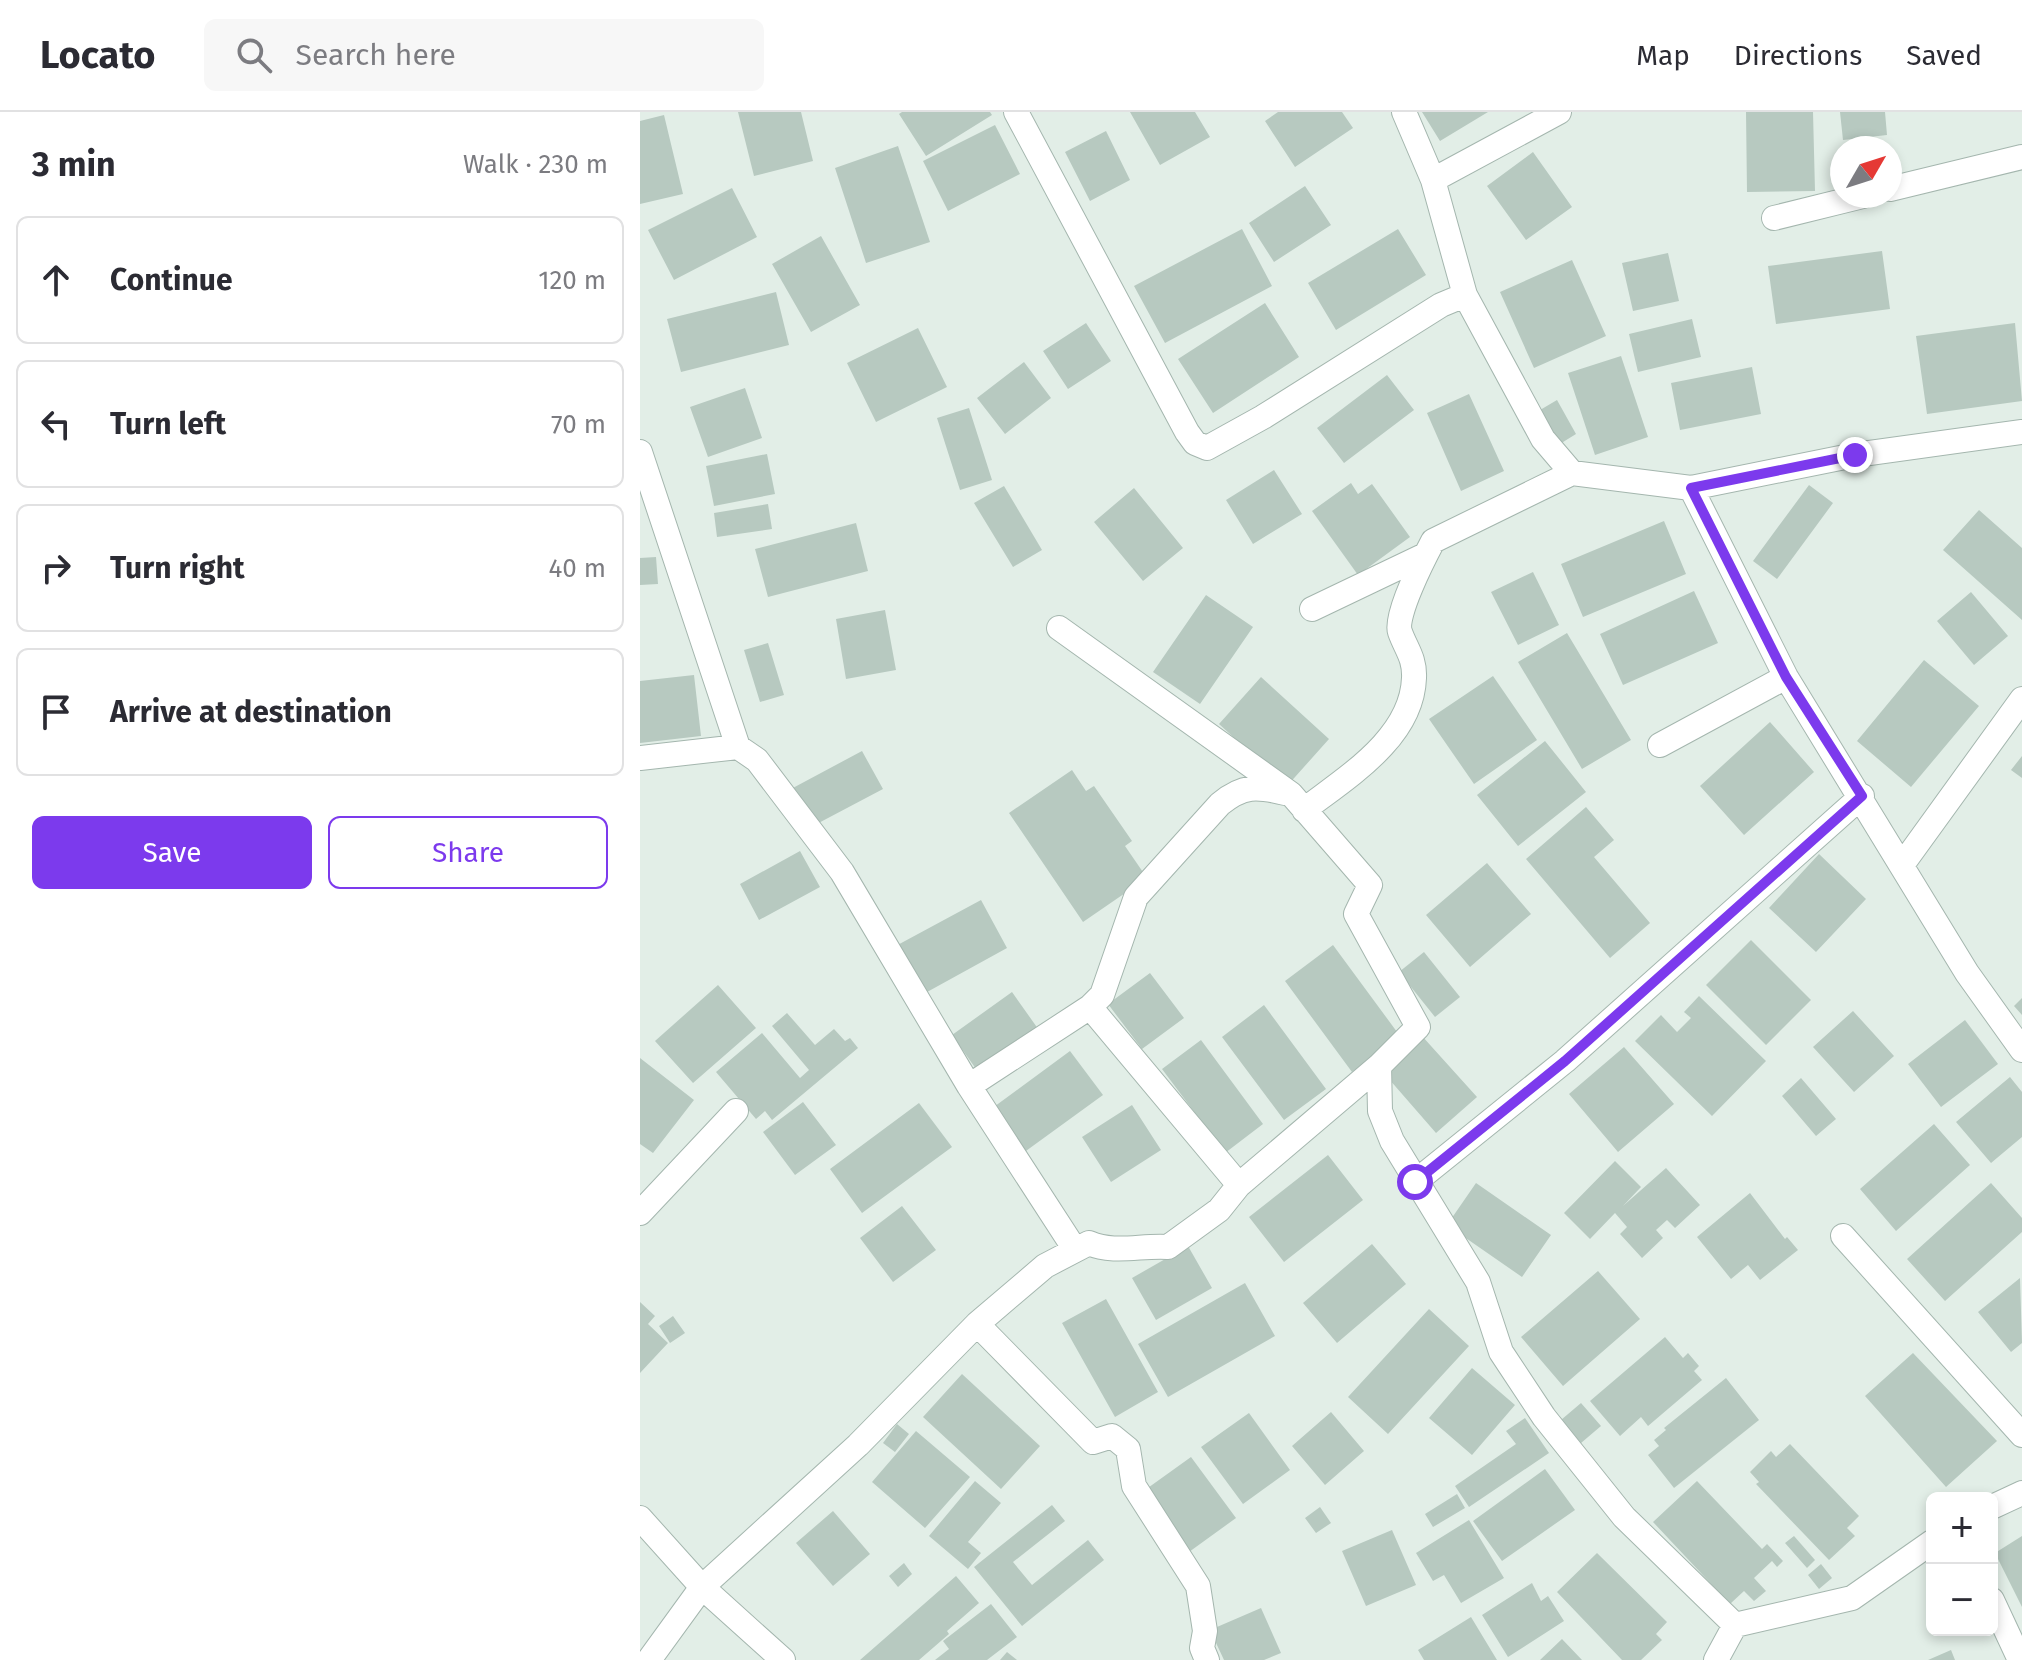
<!DOCTYPE html>
<meta charset="utf-8">
<style>
body{margin:0;font-family:"Fira Sans",sans-serif;background:#f7f7f7;color:#2b2b33}
.controls{position:absolute;right:24px;bottom:24px;display:grid;overflow:hidden;border-radius:12px;box-shadow:0 4px 12px #0003}
.controls button{width:72px;height:72px;display:grid;place-items:center;padding:0;border:0;border-bottom:2px solid #e1e1e2;background:#fff;color:#2b2b33;font:40px sans-serif}
.compass{position:absolute;left:1190px;top:24px;width:72px;height:72px;border-radius:50%;background:#fff;box-shadow:0 4px 12px #0003;rotate:51deg}
.stop{position:absolute;width:24px;height:24px;margin:-18px;border:6px solid #7c3aed;border-radius:50%;background:#fff}
.stop.end{background:#7c3aed;border-color:#fff;box-shadow:0 2px 8px #0008}
.list{margin:0;padding:0;list-style:none}
h2{display:flex;justify-content:space-between;align-items:center;height:104px;margin:0;padding:0 32px;font-size:34px}
h2 small{font-size:26px;font-weight:400;color:#7c7c81}
.list li{display:grid;grid-template-columns:52px 1fr auto;gap:24px;align-items:center;box-sizing:border-box;height:128px;margin:0 16px 16px;padding:0 16px;border:2px solid #e1e1e2;border-radius:12px}
.list b{display:block;font-size:30px;white-space:nowrap}
.list em{font-size:26px;font-style:normal;color:#7c7c81}
.actions{display:flex;gap:16px;padding:24px 32px}
.actions a{flex:1;padding:18px 0;border:2px solid #7c3aed;border-radius:12px;text-align:center;font-size:28px;color:#7c3aed}
.actions .main{background:#7c3aed;color:#fff}
.icon{flex:none;width:44px;height:44px;fill:none;stroke:currentColor;stroke-width:2;stroke-linecap:round;stroke-linejoin:round}
.map{position:relative;flex:none;width:1382px;height:1548px;overflow:hidden}
header{display:flex;align-items:center;gap:48px;box-sizing:border-box;height:112px;padding:0 40px;background:#fff;border-bottom:2px solid #e1e1e2}
header strong{font-size:38px}
nav{display:flex;gap:44px;margin-inline-start:auto;font-size:28px}
.search{width:560px;height:72px;background:#f7f7f7;display:flex;align-items:center;gap:20px;box-sizing:border-box;padding:0 28px;border-radius:12px;color:#7c7c81;font-size:30px}
main{display:flex}
aside{flex:1;background:#fff}
.map>svg:first-child{display:block}
.building{fill:#b7c9c0}
.lines{fill:none;stroke-linecap:round;stroke-linejoin:round}
.minor-casing{stroke:#a4b6ae;stroke-width:26}
.minor{stroke:#fff;stroke-width:24}
.route{stroke:#7c3aed;stroke-width:10}
</style>
<header>
<strong>Locato</strong>
<div class="search"><svg class="icon" aria-label="search" viewBox="0 0 24 24"><circle cx="10" cy="10" r="6"/><path d="M15 15l6 6"/></svg>Search here</div>
<nav><a>Map</a><a>Directions</a><a>Saved</a></nav>
</header>
<main>
<aside>
<h2>3 min<small>Walk · 230 m</small></h2>
<ul class="list">
<li><svg class="icon" aria-label="ahead" viewBox="0 0 24 24"><path d="M12 20V5M6 11l6-6 6 6"/></svg><div><b>Continue</b></div><em>120 m</em></li>
<li><svg class="icon" aria-label="left" viewBox="0 0 24 24"><path d="M17 20v-9H6M10 6l-5 5 5 5"/></svg><div><b>Turn left</b></div><em>70 m</em></li>
<li><svg class="icon" aria-label="right" viewBox="0 0 24 24"><path d="M7 20v-9h11M14 6l5 5-5 5"/></svg><div><b>Turn right</b></div><em>40 m</em></li>
<li><svg class="icon" aria-label="arrive" viewBox="0 0 24 24"><path d="M6 21V4h12l-3 4 3 4H6"/></svg><div><b>Arrive at destination</b></div></li>
</ul>
<div class="actions"><a class="main">Save</a><a>Share</a></div>
</aside>
<div class="map">
<svg width="1382" height="1548" viewBox="0 0 1382 1548">
<rect width="100%" height="100%" fill="#e2eee7"/>
<!-- building -->
<path class="building" d="M98,0H161L173,49L114,64Z
M262,0H350L352,3L286,44L259,2Z
M490,0H555L570,25L520,53Z
M638,0H702L713,16L655,55L625,9Z
M782,0H848L800,29Z
M1106,0H1173L1175,79L1107,80Z
M1200,0H1245L1247,23L1203,28Z
M24,3L43,82L0,92V9Z
M355,13L380,62L308,99L283,49Z
M466,19L490,68L450,89L425,40Z
M258,34L290,130L226,151L195,56Z
M893,40L932,95L886,128L847,74Z
M665,74L691,113L634,150L609,111Z
M92,76L117,125L34,168L8,118Z
M602,117L632,174L525,231L494,174Z
M758,117L786,163L696,218L668,171Z
M181,124L220,193L171,220L132,152Z
M1242,139L1250,197L1136,212L1128,154Z
M1028,141L1039,189L993,199L982,151Z
M932,148L966,224L894,256L860,180Z
M136,180L149,233L41,260L27,207Z
M625,191L659,245L573,301L538,247Z
M1052,207L1061,245L998,260L989,222Z
M446,211L471,249L428,277L403,239Z
M1375,211L1382,289L1287,302L1276,224Z
M278,216L307,275L236,310L207,251Z
M981,244L1008,325L955,343L928,261Z
M384,250L411,286L365,322L337,286Z
M1112,255L1121,302L1040,318L1031,271Z
M747,263L774,298L704,351L677,316Z
M105,276L122,326L68,345L50,295Z
M829,282L864,359L821,379L787,301Z
M917,288L936,322L915,335L895,301Z
M329,296L352,368L320,378L297,306Z
M127,342L135,382L74,394L66,354Z
M634,358L662,402L613,432L586,388Z
M711,371L718,382L732,372L770,425L718,463L672,399Z
M1169,373L1193,391L1137,467L1113,449Z
M364,374L402,438L373,455L334,391Z
M494,376L543,436L503,469L454,410Z
M128,392L132,417L77,425L74,401Z
M1339,398L1382,436V508L1303,438Z
M1024,409L1046,462L943,505L921,452Z
M216,411L228,459L128,485L115,437Z
M16,445L18,472L0,473V446Z
M893,460L919,513L878,533L851,480Z
M1054,479L1078,531L983,573L960,522Z
M1331,480L1368,524L1334,553L1297,509Z
M566,483L613,515L560,592L513,560Z
M245,498L256,558L206,567L196,507Z
M927,521L991,628L942,657L878,550Z
M128,531L144,583L120,590L104,538Z
M1284,548L1339,594L1271,675L1217,629Z
M54,563L61,624L0,631V569Z
M853,564L897,628L834,672L789,607Z
M621,565L689,627L647,674L579,612Z
M1130,610L1174,660L1104,723L1060,674Z
M905,629L946,680L878,734L837,683Z
M222,639L243,677L171,715L151,677Z
M1382,644V666L1371,658Z
M432,658L446,679L454,674L492,729L485,734L507,766L443,810L369,701Z
M946,695L974,728L954,745L1010,811L970,846L886,747Z
M160,739L180,775L119,808L100,772Z
M1179,742L1226,787L1176,840L1129,796Z
M847,751L891,802L830,855L786,803Z
M341,788L367,836L278,885L252,836Z
M1111,828L1171,888L1126,933L1066,873Z
M693,833L760,924L712,960L645,869Z
M784,840L820,885L795,905L759,860Z
M510,861L544,906L502,937L468,892Z
M78,873L116,916L53,971L15,929Z
M372,880L401,921L341,964L312,923Z
M1059,884L1126,949L1072,1004L995,929L1021,903L1037,920L1051,906L1044,900Z
M1382,886V903L1374,894Z
M624,893L686,977L644,1008L582,925Z
M1213,899L1254,944L1214,980L1173,935Z
M147,901L175,933L194,917L205,929L210,926L218,936L132,1008L125,999L116,1007L76,960L122,921L160,966L169,958L132,914Z
M1325,908L1358,952L1301,995L1268,952Z
M782,924L837,985L796,1021L742,959Z
M561,928L623,1012L585,1041L522,957Z
M984,935L1034,992L978,1040L929,982Z
M430,939L463,983L379,1044L347,1000Z
M0,946L54,988L13,1041L0,1032Z
M1370,965L1382,980V1025L1351,1051L1316,1010Z
M1161,966L1196,1007L1176,1024L1142,984Z
M163,990L196,1033L155,1063L123,1020Z
M279,991L312,1035L222,1101L190,1057Z
M492,993L521,1038L471,1070L442,1025Z
M1294,1012L1330,1053L1256,1119L1220,1077Z
M688,1043L723,1088L644,1150L609,1105Z
M975,1049L1001,1075L983,1094L1026,1056L1060,1093L1035,1116L1027,1108L1016,1118L1023,1126L1002,1146L980,1122L987,1115L975,1101L950,1127L924,1101Z
M836,1071L911,1123L882,1165L807,1113Z
M1351,1071L1382,1106V1120L1305,1189L1267,1147Z
M1110,1081L1145,1127L1147,1125L1158,1138L1120,1168L1108,1153L1091,1167L1057,1125Z
M262,1094L296,1138L253,1170L220,1126Z
M732,1132L766,1172L697,1231L663,1191Z
M548,1134L572,1176L516,1208L492,1166Z
M958,1159L1000,1207L923,1274L881,1225Z
M1380,1166L1382,1231L1371,1240L1338,1200Z
M605,1171L635,1224L528,1285L498,1232Z
M466,1187L518,1280L475,1305L422,1211Z
M0,1190L15,1204L8,1212L28,1231L0,1261Z
M789,1197L829,1234L748,1322L708,1285Z
M33,1204L45,1221L30,1231L19,1214Z
M1025,1225L1043,1246L1048,1241L1059,1254L1054,1259L1062,1268L1008,1314L1001,1305L980,1324L950,1289Z
M1273,1241L1357,1329L1306,1375L1225,1284Z
M832,1256L875,1293L832,1343L789,1306Z
M322,1262L400,1334L361,1377L283,1305Z
M1086,1266L1119,1308L1034,1376L1008,1343L1019,1334L1014,1328L1026,1318L1024,1316Z
M941,1291L961,1314L941,1331L921,1308Z
M691,1300L724,1339L685,1373L652,1334Z
M609,1301L650,1358L603,1392L561,1335Z
M885,1306L909,1341L829,1395L815,1374L876,1332L866,1319Z
M257,1312L269,1322L255,1340L243,1331Z
M276,1319L330,1365L285,1416L232,1370Z
M1150,1332L1219,1404L1207,1416L1215,1424L1189,1448L1116,1372L1119,1370L1110,1360L1131,1339L1136,1345Z
M551,1345L596,1406L549,1440L505,1378Z
M905,1357L935,1398L862,1449L833,1409Z
M335,1369L361,1391L328,1430L341,1441L328,1457L289,1424Z
M1057,1369L1122,1437L1127,1432L1143,1449L1137,1455L1132,1449L1114,1466L1126,1479L1114,1489L1104,1479L1090,1492L1013,1410Z
M817,1382L825,1396L793,1415L785,1402Z
M412,1393L425,1409L373,1450L392,1473L448,1428L464,1448L382,1514L334,1455Z
M680,1395L691,1411L676,1421L665,1406Z
M193,1399L230,1442L193,1474L156,1431Z
M829,1408L864,1466L821,1491L804,1463L793,1469L776,1441Z
M752,1418L776,1473L726,1494L702,1439Z
M1154,1424L1175,1448L1167,1456L1145,1431Z
M1382,1424V1495L1355,1441Z
M957,1441L1027,1510L1016,1522L1022,1528L1001,1548H982L917,1480Z
M264,1451L272,1462L258,1475L249,1464Z
M1181,1452L1192,1466L1179,1477L1168,1463Z
M316,1464L339,1491L307,1519L309,1522L279,1548H220Z
M892,1471L901,1489L908,1484L924,1509L868,1545L842,1503Z
M351,1492L377,1525L347,1548H295L309,1537L303,1529Z
M621,1496L641,1541L624,1548H584L570,1518Z
M831,1505L857,1548H784L778,1538Z
M922,1527L942,1548H900Z
M1311,1538L1315,1548H1288Z
M367,1540L377,1548H360Z"/>
<g class="lines">
<defs>
<path id="minor" d="M376,0L547,320L555,331L567,336L623,305L801,193L825,183
M764,0L793,68L825,183L903,327L932,361
M793,68L919,0
M1250,77L1382,45
M1134,106L1223,84
M0,340L98,635
M1051,376L1146,565L1327,861L1382,938
M672,497L785,443
M419,516L651,682L730,773L716,802L778,915L739,954L740,999L752,1029L838,1170L861,1240L904,1305L984,1405L1095,1513
M1020,633L1146,565
M0,646L98,635L117,648L202,760L329,974L434,1136
M664,698C707,665 772,626 774,566C775,546 766,537 760,520C754,504 784,446 793,429L932,361L1051,376L1215,343L1382,320
M1262,753L1382,587
M450,895L599,1073
M329,974L450,895L462,883L496,785L580,692C603,673 617,674 645,681
M775,1070L925,949L1222,684
M0,1101L96,999
M1203,1124L1382,1323
M337,1212L453,1330L472,1324L488,1337L494,1374L558,1474L565,1519L562,1536L567,1548
M1352,1395L1382,1381
M0,1406L62,1475L143,1548
M1352,1488L1380,1548
M9,1548L62,1475L218,1333L337,1212L405,1154L449,1131C474,1142 501,1133 528,1135L579,1098L599,1073L739,954
M1076,1548L1095,1513L1212,1486L1292,1430"/>
</defs>
<!-- minor casing -->
<use href="#minor" class="minor-casing"/>
<!-- minor -->
<use href="#minor" class="minor"/>
</g>
<g class="lines">
<!-- route -->
<path class="route" d="M775,1070L925,949L1222,684L1146,565L1051,376L1215,343"/>
</g>
</svg>
<div class="controls">
<button>+</button>
<button>−</button>
</div>
<svg class="compass" viewBox="-18 -18 36 36"><path d="M0-13l5 13h-10z" fill="#e53935"/><path d="M0 13l5-13h-10z" fill="#7c7c81"/></svg>
<div class="stop" style="left:775px;top:1070px"></div>
<div class="stop end" style="left:1215px;top:343px"></div>
</div>
</main>
